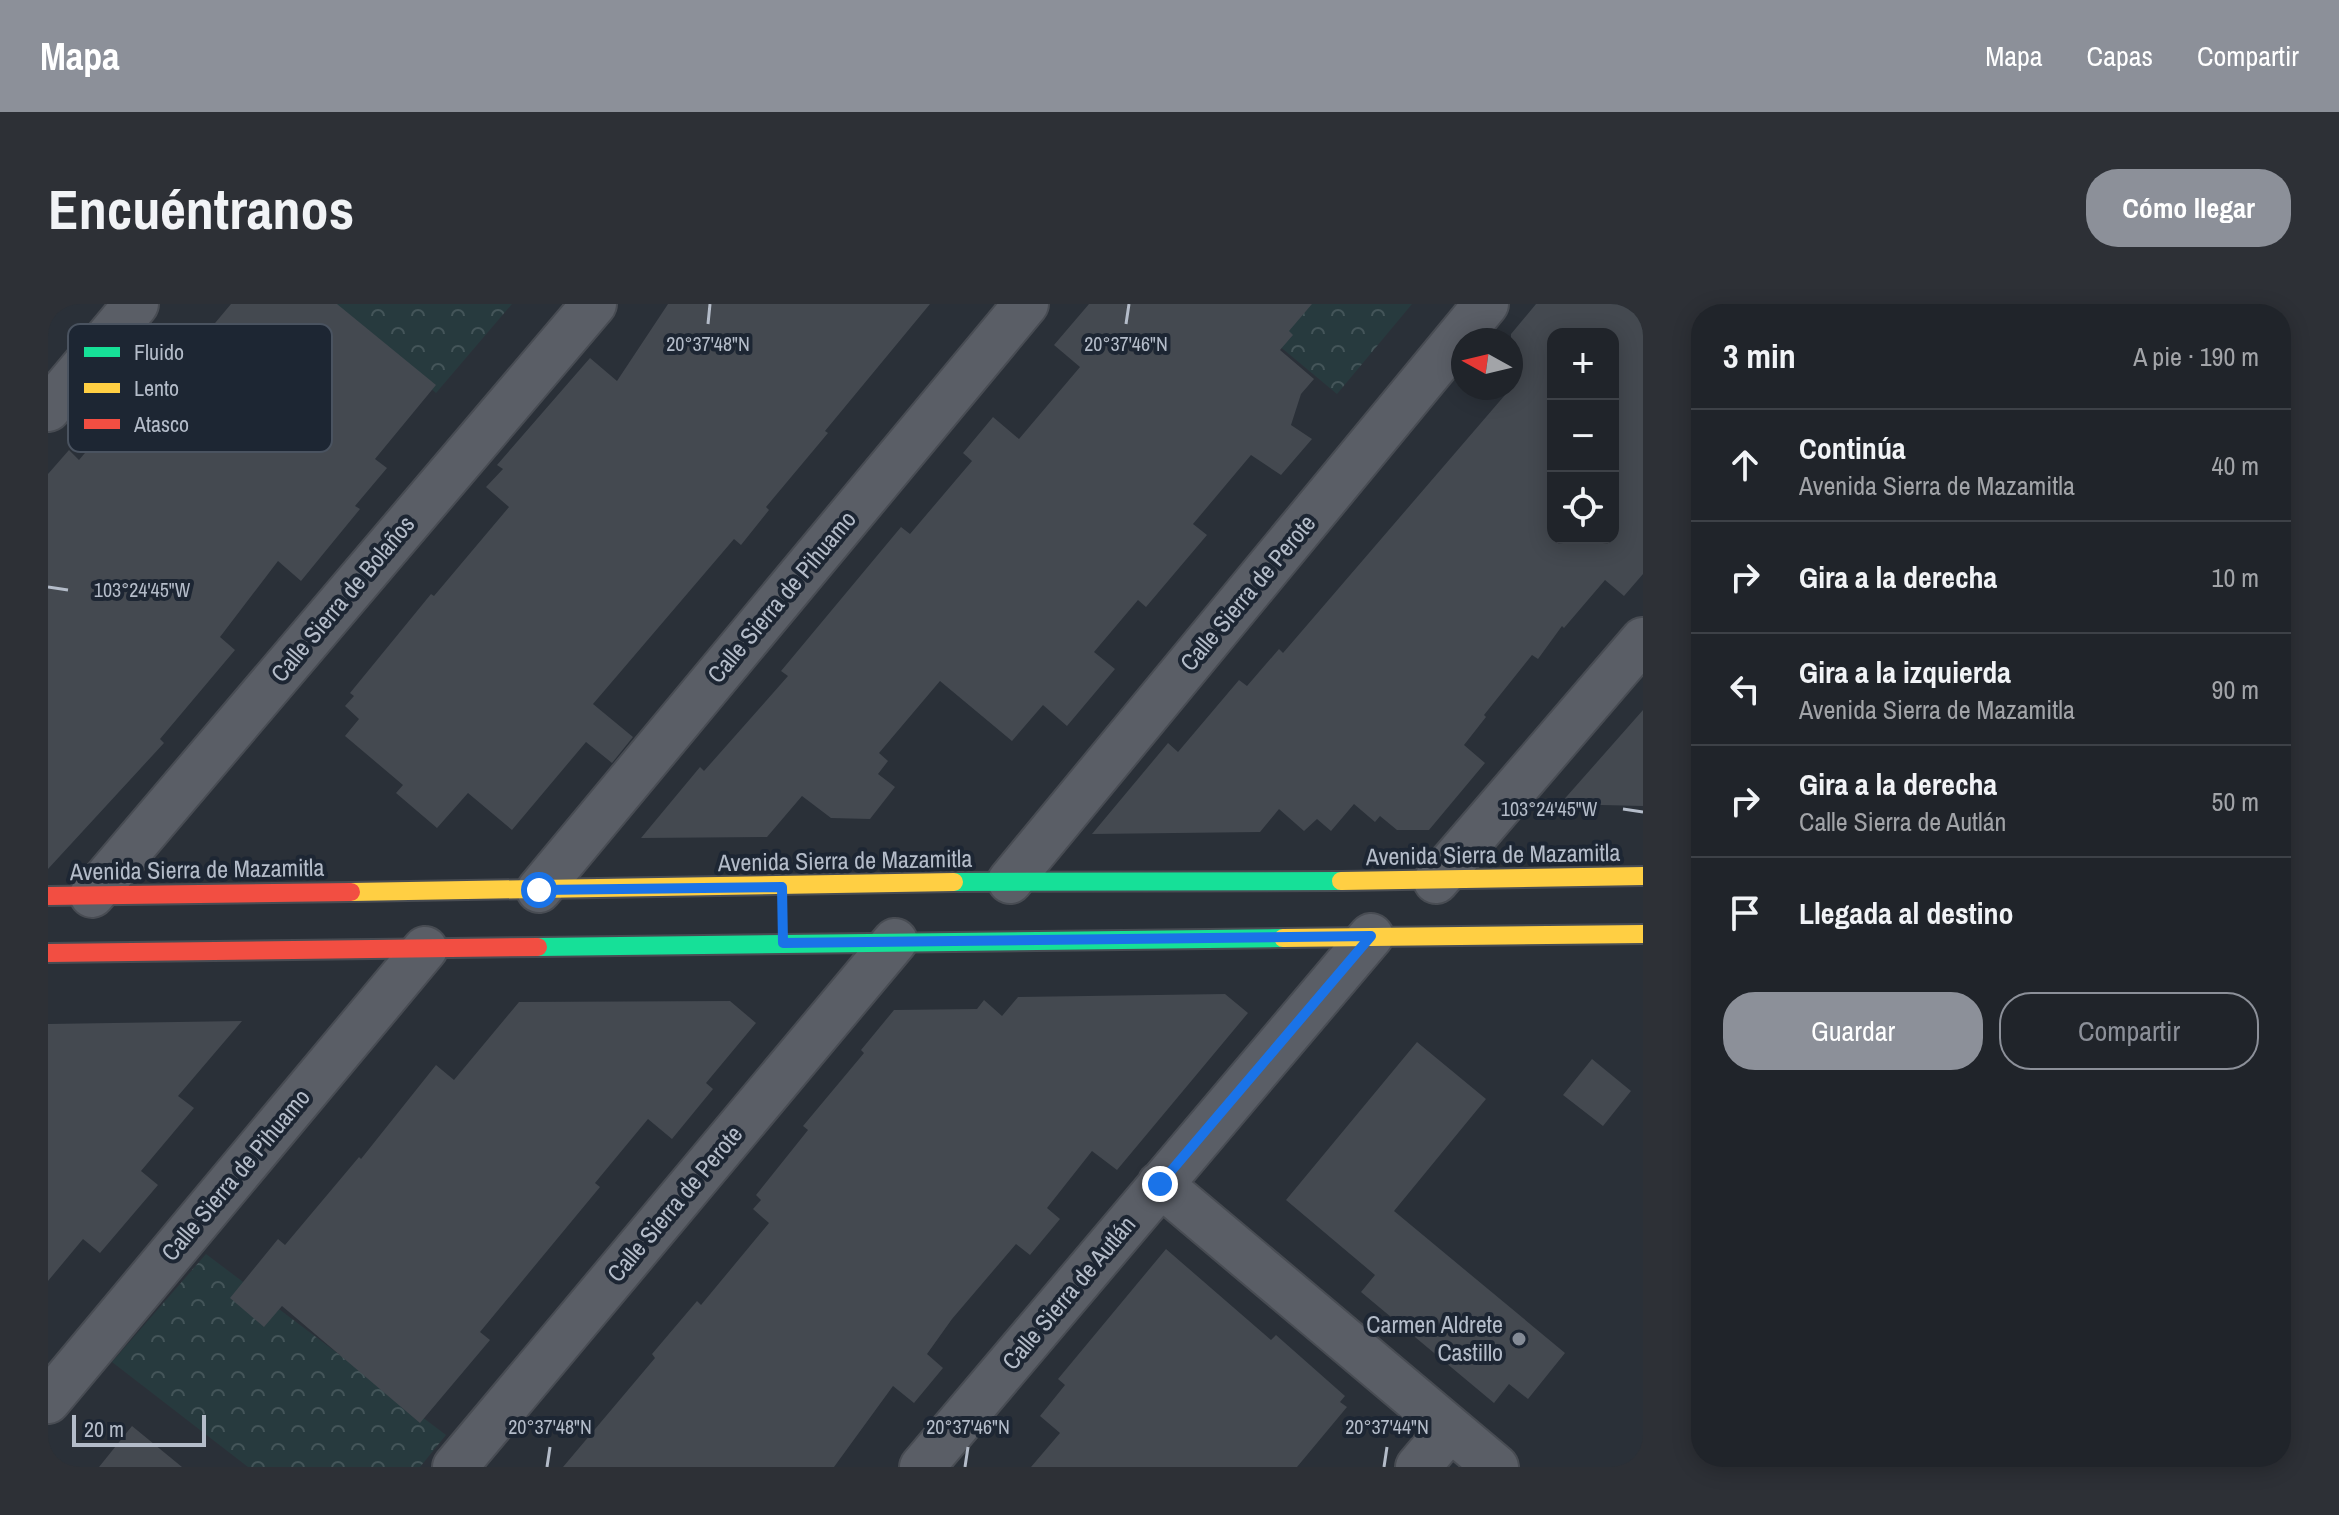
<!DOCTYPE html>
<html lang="es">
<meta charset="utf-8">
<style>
body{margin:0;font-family:"Archivo Narrow",sans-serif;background:#2d3036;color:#f1f3f6}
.controls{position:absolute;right:24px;top:24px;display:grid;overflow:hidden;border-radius:16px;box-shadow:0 4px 20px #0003}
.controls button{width:72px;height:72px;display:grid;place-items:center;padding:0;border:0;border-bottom:2px solid #3d4147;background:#20242a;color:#f1f3f6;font:40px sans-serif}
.compass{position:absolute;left:1403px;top:24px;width:72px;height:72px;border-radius:50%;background:#20242a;box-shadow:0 4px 20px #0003;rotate:278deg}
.scale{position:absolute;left:24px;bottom:20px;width:134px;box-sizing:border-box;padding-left:8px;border:4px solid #b4bcc9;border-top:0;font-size:22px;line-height:28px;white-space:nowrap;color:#b4bcc9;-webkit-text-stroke:6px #1d2633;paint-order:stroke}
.stop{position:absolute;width:24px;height:24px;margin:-18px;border:6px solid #1a73e8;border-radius:50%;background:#fff}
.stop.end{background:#1a73e8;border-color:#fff;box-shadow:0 2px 8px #0008}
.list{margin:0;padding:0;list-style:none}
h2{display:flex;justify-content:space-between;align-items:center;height:104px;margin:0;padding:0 32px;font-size:34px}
h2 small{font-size:26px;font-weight:400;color:#a2a4a8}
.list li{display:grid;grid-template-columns:52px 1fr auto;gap:24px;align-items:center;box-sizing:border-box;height:112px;padding:0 32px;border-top:2px solid #3d4147}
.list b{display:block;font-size:30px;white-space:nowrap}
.list p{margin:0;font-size:26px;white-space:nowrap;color:#a2a4a8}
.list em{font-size:26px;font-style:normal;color:#a2a4a8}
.actions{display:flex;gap:16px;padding:24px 32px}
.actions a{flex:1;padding:18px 0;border:2px solid #8c9099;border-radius:32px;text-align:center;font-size:28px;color:#8c9099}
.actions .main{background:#8c9099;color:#fff}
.icon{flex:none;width:44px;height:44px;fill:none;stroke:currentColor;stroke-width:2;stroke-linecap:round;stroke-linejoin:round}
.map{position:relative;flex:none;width:1595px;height:1163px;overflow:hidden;border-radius:32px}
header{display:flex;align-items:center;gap:48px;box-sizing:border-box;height:112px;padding:0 40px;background:#8c9099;color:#fff}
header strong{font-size:38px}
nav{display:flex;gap:44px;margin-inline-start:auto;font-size:28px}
.intro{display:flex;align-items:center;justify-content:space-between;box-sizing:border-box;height:192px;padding:0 48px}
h1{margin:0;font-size:56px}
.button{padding:20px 36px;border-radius:32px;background:#8c9099;color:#fff;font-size:28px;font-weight:700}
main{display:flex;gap:48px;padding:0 48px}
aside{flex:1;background:#20242a;border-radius:32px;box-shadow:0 4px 20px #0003}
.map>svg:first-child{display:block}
.park{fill:url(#park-crowns)}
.building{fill:#444950;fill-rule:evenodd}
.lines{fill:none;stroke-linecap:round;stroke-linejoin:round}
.street-casing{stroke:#484c53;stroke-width:48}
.fast-casing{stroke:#484c53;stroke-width:22}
.slow-casing{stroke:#484c53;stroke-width:22}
.jam-casing{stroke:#484c53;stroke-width:22}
.street{stroke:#5a5e66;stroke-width:44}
.fast{stroke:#16e098;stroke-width:18}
.slow{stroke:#ffcf43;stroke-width:18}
.jam{stroke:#f24e42;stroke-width:18}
.route{stroke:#1a73e8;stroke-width:10}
.ticks{fill:none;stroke:#b4bcc9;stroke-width:3}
.poi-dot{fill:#848b96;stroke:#1d2633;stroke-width:3}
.labels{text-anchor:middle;stroke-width:8;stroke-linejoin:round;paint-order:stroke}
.street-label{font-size:24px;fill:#b4bcc9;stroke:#1d2633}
.poi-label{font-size:24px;fill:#b4bcc9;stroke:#1d2633;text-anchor:end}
.key{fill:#1d2633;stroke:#4a5360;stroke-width:2}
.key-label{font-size:22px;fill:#b4bcc9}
.ticks-label{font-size:20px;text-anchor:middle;fill:#b4bcc9;stroke:#1d2633;stroke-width:8;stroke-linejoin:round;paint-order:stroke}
</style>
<header>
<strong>Mapa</strong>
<nav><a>Mapa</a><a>Capas</a><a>Compartir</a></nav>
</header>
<div class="intro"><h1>Encuéntranos</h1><a class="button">Cómo llegar</a></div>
<main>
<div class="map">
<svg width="1595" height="1163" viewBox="0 0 1595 1163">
<defs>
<pattern id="park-crowns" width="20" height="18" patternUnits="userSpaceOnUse" patternTransform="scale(2)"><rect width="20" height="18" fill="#273a3e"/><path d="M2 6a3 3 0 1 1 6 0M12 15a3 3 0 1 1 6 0" fill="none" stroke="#445559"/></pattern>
</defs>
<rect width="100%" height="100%" fill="#2a3038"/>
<!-- park -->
<path class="park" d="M284,0H464L388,89Z
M1181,0H1364L1289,90Z
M158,950L398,1131L372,1163H200L64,1058Z"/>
<!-- building -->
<path class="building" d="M183,0H289L388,81L327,155L339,164L307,202L312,205L253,277L230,257L172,333L187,346L112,435L116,439L0,565V170L21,146L31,156L93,83L105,93Z
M620,0H882L777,127L780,129L718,203L721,206L693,241L686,235L545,400L585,433L564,459L538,438L464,526L420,489L389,524L348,489L355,481L297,432L311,415L297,402L306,392L302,389L383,290L386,292L461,203L438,183L455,165L449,161L542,54L569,77Z
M1041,0H1264L1241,27L1245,31L1232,46L1266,75L1253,90L1243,121L1264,135L1233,171L1203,151L1145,220L1159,231L1098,303L1090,296L1046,348L1067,365L1019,422L995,401L964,437L892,377L831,449L840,457L830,470L847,483L822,515L783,514L754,492L719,533L593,534L652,463L656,467L740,372L733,367L853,223L862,230L924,157L915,149L945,113L971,135L1032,63L1006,41Z
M1488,0H1595V270L1576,292L1557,276L1516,324L1514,322L1490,355L1484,351L1436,411L1438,413L1416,441L1437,459L1381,526H1349L1332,512L1327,518L1306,500L1283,527L1269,515L1256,527L1231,505L1212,528L1044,530L1120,439L1130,448L1191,376L1199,382L1231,345L1235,349L1463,84V30ZM1505,30H1565V234H1505Z
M1595,406V502L1512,500Z
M1177,690L1200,709L1069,866L1044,847L999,904L1012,915L982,951L968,940L904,1015L879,1050L895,1064L866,1099L845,1082L786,1163H515L607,1054L604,1050L649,997L653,1001L721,919L705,905L713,896L708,891L760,826L755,822L816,749L813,746L846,706L929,705L936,696L954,712L970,693Z
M682,697L708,719L658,779L665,785L624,835L600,815L547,879L552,883L432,1028L442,1036L372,1119L234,1002L216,1023L182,994L230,935L237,941L311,853L313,855L388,761L406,776L471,698Z
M194,717L130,792L146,804L93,867L110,881L52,949L35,935L0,977V720Z
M1369,738L1438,795L1346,907L1517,1049L1480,1095L1461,1080L1446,1099L1313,988L1327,971L1238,896Z
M1544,755L1583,787L1555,822L1515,791Z
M1118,945L1223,1036L1228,1031L1297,1092L1292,1098L1299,1103L1249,1163H983L1012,1129L992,1112L1017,1081L1010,1075Z
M84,1122L134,1163H51Z"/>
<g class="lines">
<defs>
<path id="street" d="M0,105L88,0
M962,577L1438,0
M1388,577L1595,336
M491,586L978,0
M44,591L546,0
M1112,880L1448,1163
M0,1097L377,645
M407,1163L847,637
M874,1163L1323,632
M1370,1163L1402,1125"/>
<path id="fast" d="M906,578L1293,577
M490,643L1235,634"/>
<path id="slow" d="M1293,577L1595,572
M303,588L906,578
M1235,634L1595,630"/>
<path id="jam" d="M0,592L303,588
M0,649L490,643"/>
</defs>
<!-- street casing -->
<use href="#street" class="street-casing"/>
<!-- fast casing -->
<use href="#fast" class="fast-casing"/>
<!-- slow casing -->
<use href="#slow" class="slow-casing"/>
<!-- jam casing -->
<use href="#jam" class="jam-casing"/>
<!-- street -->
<use href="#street" class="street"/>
<!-- fast -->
<use href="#fast" class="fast"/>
<!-- slow -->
<use href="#slow" class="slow"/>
<!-- jam -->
<use href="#jam" class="jam"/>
</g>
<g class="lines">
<!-- route -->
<path class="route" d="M491,586L734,583L735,639L1323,632L1112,880"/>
</g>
<!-- ticks -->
<path class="ticks" d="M660,20L662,0M1078,20L1081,0M0,283L20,286M1575,505L1595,508M499,1163L502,1143M917,1163L920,1143M1336,1163L1339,1143"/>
<!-- markers -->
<circle class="poi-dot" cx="1471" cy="1035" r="8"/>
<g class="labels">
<!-- street labels -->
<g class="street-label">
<text transform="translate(1200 289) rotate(-50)" y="8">Calle Sierra de Perote</text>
<text transform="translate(734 293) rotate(-50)" y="8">Calle Sierra de Pihuamo</text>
<text transform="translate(295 295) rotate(-50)" y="8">Calle Sierra de Bolaños</text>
<text transform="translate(1445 551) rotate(-1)" y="8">Avenida Sierra de Mazamitla</text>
<text transform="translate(797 557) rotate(-1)" y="8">Avenida Sierra de Mazamitla</text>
<text transform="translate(149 566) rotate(-1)" y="8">Avenida Sierra de Mazamitla</text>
<text transform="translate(188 871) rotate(-50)" y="8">Calle Sierra de Pihuamo</text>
<text transform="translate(627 900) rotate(-50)" y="8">Calle Sierra de Perote</text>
<text transform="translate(1021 989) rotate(-50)" y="8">Calle Sierra de Autlán</text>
</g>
<!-- poi labels -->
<g class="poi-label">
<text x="1455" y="1029">Carmen Aldrete<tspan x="1455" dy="28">Castillo</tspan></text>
</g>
</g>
<!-- legend -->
<rect x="20" y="20" width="264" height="128" rx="12" class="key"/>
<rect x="36" y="43" width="36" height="10" fill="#16e098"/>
<rect x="36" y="79" width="36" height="10" fill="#ffcf43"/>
<rect x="36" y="115" width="36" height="10" fill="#f24e42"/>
<g class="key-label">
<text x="86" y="56">Fluido</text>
<text x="86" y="92">Lento</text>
<text x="86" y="128">Atasco</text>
</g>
<g class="ticks-label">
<text x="660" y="47">20°37'48"N</text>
<text x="1078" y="47">20°37'46"N</text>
<text x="94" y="293">103°24'45"W</text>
<text x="1501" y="512">103°24'45"W</text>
<text x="502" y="1130">20°37'48"N</text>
<text x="920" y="1130">20°37'46"N</text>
<text x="1339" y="1130">20°37'44"N</text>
</g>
</svg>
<div class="controls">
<button>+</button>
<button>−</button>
<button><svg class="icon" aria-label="locate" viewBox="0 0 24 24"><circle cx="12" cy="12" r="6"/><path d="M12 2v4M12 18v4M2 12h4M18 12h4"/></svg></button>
</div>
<svg class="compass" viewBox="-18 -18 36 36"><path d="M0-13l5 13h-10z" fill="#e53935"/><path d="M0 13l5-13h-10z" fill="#a2a4a8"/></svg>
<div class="scale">20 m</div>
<div class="stop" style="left:491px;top:586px"></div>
<div class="stop end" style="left:1112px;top:880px"></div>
</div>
<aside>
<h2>3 min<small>A pie · 190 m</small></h2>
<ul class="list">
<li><svg class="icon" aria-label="ahead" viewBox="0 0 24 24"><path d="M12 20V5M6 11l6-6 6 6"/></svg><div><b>Continúa</b><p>Avenida Sierra de Mazamitla</p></div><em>40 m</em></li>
<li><svg class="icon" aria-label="right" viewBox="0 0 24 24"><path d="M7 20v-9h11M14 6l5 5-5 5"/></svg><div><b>Gira a la derecha</b></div><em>10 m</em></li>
<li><svg class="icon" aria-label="left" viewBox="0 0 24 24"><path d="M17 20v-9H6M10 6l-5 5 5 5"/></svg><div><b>Gira a la izquierda</b><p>Avenida Sierra de Mazamitla</p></div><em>90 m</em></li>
<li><svg class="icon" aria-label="right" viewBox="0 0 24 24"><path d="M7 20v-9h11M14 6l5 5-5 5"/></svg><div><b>Gira a la derecha</b><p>Calle Sierra de Autlán</p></div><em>50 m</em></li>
<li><svg class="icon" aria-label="arrive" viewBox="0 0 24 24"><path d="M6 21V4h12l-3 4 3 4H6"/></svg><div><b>Llegada al destino</b></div></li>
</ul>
<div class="actions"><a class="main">Guardar</a><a>Compartir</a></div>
</aside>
</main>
